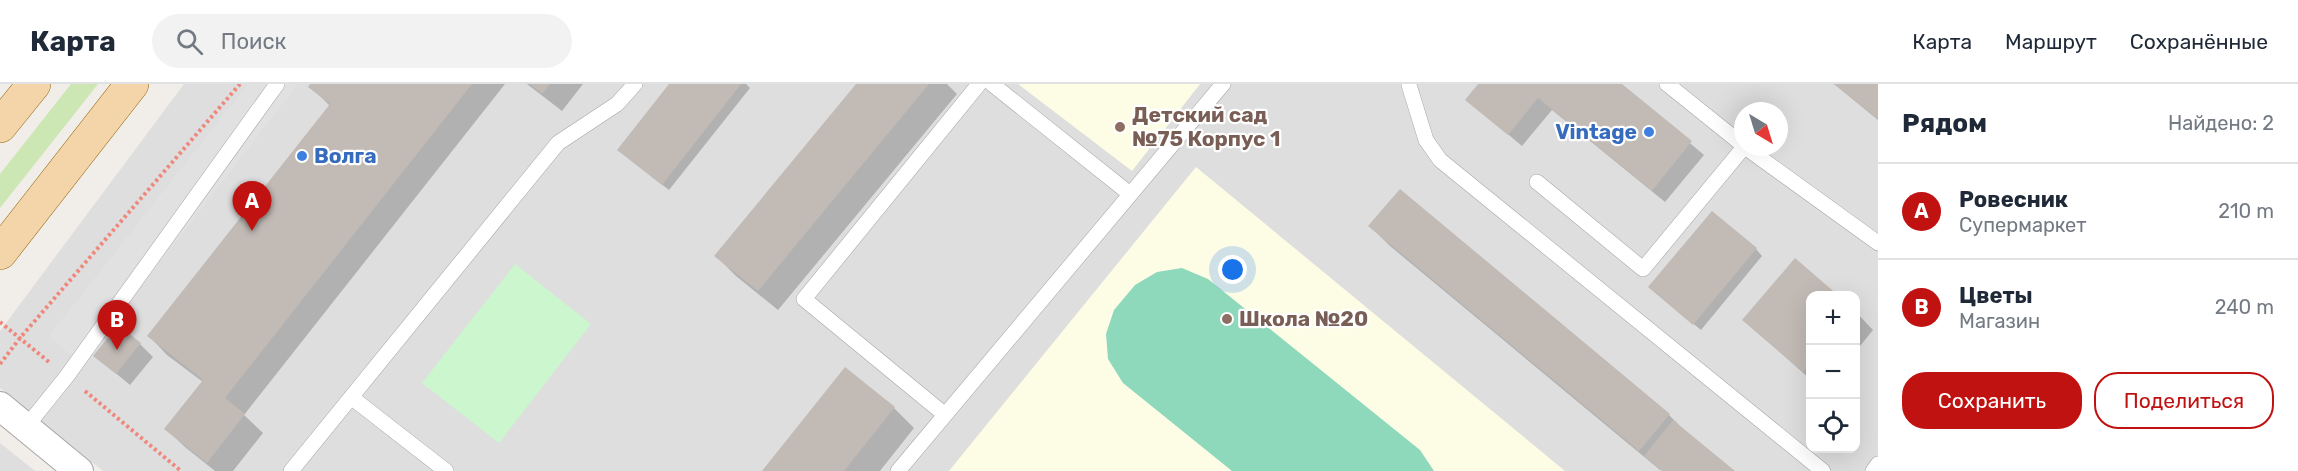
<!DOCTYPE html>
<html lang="ru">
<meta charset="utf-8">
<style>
body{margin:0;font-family:Rubik,sans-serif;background:#f2f2f3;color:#1f2937}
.controls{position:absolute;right:18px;bottom:18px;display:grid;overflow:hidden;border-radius:12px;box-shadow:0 6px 24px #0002}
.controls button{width:54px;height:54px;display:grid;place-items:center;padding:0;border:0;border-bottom:2px solid #e0e1e3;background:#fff;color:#1f2937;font:30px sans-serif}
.compass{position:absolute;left:1734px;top:18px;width:54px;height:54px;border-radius:50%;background:#fff;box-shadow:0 6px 24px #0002;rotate:142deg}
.you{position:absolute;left:1233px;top:186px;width:21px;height:21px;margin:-15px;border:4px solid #fff;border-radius:50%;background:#1a73e8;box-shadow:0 0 0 9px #1a73e833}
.badge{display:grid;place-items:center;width:39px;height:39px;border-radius:50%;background:#c11212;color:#fff;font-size:20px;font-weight:700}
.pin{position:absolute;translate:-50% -50px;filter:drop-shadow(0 2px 3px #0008)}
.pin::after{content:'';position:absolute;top:32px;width:21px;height:18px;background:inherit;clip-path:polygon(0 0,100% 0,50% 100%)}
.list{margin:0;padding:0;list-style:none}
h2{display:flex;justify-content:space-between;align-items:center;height:78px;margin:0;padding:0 24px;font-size:26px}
h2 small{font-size:20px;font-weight:400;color:#747a83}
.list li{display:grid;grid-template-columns:39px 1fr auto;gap:18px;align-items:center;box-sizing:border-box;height:96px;padding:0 24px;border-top:2px solid #e0e1e3}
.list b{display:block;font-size:22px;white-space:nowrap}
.list p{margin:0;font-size:20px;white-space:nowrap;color:#747a83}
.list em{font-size:20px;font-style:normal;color:#747a83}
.actions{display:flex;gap:12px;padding:18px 24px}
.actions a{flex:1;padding:14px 0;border:2px solid #c11212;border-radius:24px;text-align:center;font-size:21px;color:#c11212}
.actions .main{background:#c11212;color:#fff}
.icon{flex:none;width:33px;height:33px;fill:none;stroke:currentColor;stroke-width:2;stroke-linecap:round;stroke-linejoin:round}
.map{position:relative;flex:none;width:1878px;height:387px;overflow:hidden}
header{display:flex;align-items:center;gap:36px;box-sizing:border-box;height:84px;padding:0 30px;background:#fff;border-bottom:2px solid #e0e1e3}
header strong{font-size:28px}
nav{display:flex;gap:33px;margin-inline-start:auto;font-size:21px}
.search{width:420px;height:54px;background:#f2f2f3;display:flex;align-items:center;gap:15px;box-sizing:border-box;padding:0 21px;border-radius:33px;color:#747a83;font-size:22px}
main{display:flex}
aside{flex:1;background:#fff}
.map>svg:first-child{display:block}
.residential{fill:#dfdede;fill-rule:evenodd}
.education{fill:#fdfde6}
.grass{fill:#cce6b4}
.park{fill:#cbf6ce}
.pitch{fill:#8ed8bc}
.parking{fill:#e1e1e1}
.shadow{fill:#0003}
.building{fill:#c1bab5}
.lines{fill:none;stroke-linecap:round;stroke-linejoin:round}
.service-casing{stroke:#a5a5a5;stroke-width:16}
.minor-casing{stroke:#a5a5a5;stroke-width:30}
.primary-casing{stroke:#91660d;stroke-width:34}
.path{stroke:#ee887c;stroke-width:4;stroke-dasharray:3 3;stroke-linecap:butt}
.service{stroke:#fff;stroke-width:15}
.minor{stroke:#fff;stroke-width:28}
.primary{stroke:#f4d5aa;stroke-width:33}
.education-dot{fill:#8d6e63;stroke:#fff;stroke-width:2}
.shop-dot{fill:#3f7fe0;stroke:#fff;stroke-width:2}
.labels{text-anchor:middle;stroke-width:4.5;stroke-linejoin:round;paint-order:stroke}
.education-label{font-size:21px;font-weight:bold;fill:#785e54;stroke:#fff;text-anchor:start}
.shop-label{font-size:21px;font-weight:bold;fill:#366cbe;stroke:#fff;text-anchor:end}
</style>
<header>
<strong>Карта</strong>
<div class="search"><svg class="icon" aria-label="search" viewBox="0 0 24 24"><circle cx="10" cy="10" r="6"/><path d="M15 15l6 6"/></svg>Поиск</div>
<nav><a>Карта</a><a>Маршрут</a><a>Сохранённые</a></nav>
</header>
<main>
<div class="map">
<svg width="1878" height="387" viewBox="0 0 1878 387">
<rect width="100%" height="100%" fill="#f1eee9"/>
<!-- residential -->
<path class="residential" d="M184,0H1878V387H103L0,304V247ZM1743,27H1779V63H1743ZM1810,212H1856V364H1810Z
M0,359L35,387H0Z"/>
<!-- education -->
<path class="education" d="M1018,0H1200L1132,87Z
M1196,83L1565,387H949Z"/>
<!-- grass -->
<path class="grass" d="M71,0H98L0,124V90Z"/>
<!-- park -->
<path class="park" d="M515,180L591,240L499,359L422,299Z"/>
<!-- pitch -->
<path class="pitch" d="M1182,184L1208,195L1420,366L1434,387H1232L1123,299L1108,275L1106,250L1114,226L1135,201L1157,188Z"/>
<!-- parking -->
<path class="parking" d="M248,0H298L81,280L49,252Z"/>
<!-- shadow -->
<path class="shadow" d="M312,0H505L244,331L263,349L233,387H215L185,363L166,345L203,298L167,271L149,252L330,22L310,2Z
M527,0H583L562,27Z
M671,0H746L750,4L669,106L626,72Z
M858,0H947L957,10L778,226L736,192L716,172Z
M1480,0H1620L1704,71L1665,118L1552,26L1522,62L1467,16Z
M1834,0H1878V36Z
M1400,107L1669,331L1689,351L1733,387L1660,386L1390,162L1370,142Z
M1756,165L1762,172L1701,246L1657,210Z
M1795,176L1810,212V295L1744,236Z
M1856,228L1873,246L1856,267Z
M140,260L153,273L130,301L95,272Z
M894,324L914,344L880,387H764Z"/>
<!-- building -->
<path class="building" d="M310,0H472L225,314L245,330L207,379L164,345L203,296L147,252L330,20L308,3Z
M530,0H550L542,10Z
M669,0H741L662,101L617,66Z
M856,0H929L758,207L714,172Z
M1478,0H1622L1692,57L1652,107L1538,14L1508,51L1465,16Z
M1834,0H1878V35Z
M1400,105L1670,330L1639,367L1368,142Z
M1712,127L1757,164L1693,241L1648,203Z
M1795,174L1839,212H1810V279L1803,288L1742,236Z
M118,241L141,259L116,290L93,272Z
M845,283L895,323L844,387H762Z
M1673,336L1735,387H1662L1644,372Z"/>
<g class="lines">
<defs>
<path id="service" d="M992,0L1130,110
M1667,0L1743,61
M1409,1L1426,56L1440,76L1823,387
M1745,63L1878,159
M1537,98L1643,185L1744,63
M351,313L446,387
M944,330L804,215L979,0
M26,343L67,292L277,0
M291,387L558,59L617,20L635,0
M898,387L1223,0
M1873,387L1878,380"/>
<path id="minor" d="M0,322L79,387"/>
<path id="primary" d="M0,42L34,0
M0,169L132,0"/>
</defs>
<!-- service casing -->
<use href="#service" class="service-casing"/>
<!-- minor casing -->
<use href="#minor" class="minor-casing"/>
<!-- primary casing -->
<use href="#primary" class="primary-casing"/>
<!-- path -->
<path class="path" d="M0,238L49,278
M0,280L20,254L240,0
M85,307L181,387"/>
<!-- service -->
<use href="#service" class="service"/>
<!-- minor -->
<use href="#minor" class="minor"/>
<!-- primary -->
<use href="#primary" class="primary"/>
</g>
<!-- markers -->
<g class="education-dot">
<circle cx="1120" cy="43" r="6"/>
<circle cx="1227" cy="235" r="6"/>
</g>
<g class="shop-dot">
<circle cx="1649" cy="48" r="6"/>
<circle cx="302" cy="72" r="6"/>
</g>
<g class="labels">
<!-- education labels -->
<g class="education-label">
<text x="1132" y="38">Детский сад<tspan x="1132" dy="24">№75 Корпус 1</tspan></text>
<text x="1239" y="242">Школа №20</text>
</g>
<!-- shop labels -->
<g class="shop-label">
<text x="1637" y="55">Vintage</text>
<text x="314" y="79" text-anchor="start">Волга</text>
</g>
</g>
</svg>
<div class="controls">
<button>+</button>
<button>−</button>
<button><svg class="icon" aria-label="locate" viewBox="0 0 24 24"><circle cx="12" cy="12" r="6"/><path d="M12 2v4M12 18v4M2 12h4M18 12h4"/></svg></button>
</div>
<svg class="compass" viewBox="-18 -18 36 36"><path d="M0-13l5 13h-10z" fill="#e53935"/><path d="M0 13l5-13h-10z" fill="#747a83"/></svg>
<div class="you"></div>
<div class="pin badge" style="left:252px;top:147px">A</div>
<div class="pin badge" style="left:117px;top:266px">B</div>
</div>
<aside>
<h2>Рядом<small>Найдено: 2</small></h2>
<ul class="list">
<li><span class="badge">A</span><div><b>Ровесник</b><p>Супермаркет</p></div><em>210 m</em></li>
<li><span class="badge">B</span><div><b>Цветы</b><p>Магазин</p></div><em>240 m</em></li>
</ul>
<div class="actions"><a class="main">Сохранить</a><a>Поделиться</a></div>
</aside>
</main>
